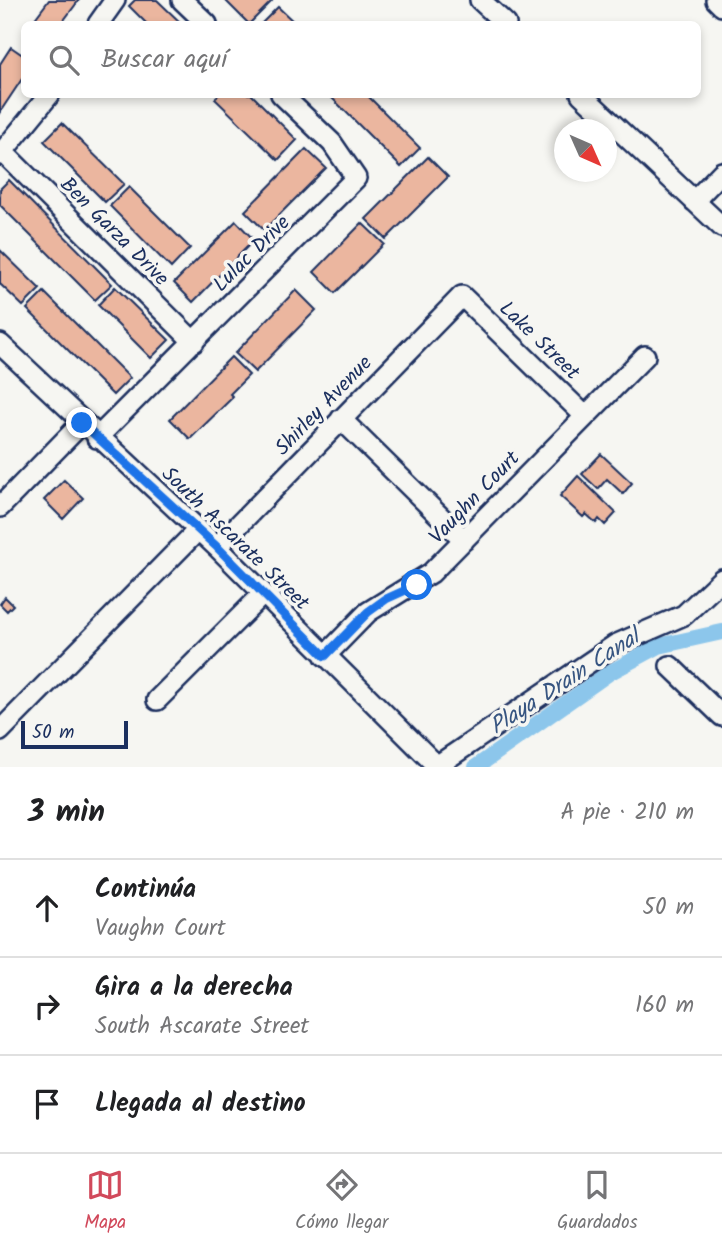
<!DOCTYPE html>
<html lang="es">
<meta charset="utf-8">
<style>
body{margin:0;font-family:Kalam,sans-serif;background:#f6f6f6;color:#202124}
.compass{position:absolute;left:554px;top:119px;width:63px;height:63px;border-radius:50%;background:#fff;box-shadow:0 4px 10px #0003;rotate:135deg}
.scale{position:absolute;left:21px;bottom:18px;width:107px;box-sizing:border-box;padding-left:7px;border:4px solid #1b2f5e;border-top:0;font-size:19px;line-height:24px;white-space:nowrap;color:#1b2f5e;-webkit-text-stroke:5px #f6f6f2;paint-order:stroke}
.stop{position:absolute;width:21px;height:21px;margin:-16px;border:5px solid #1a73e8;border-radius:50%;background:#fff}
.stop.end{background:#1a73e8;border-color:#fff;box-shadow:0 2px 7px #0008}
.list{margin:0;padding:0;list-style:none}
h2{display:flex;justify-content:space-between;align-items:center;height:91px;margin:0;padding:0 28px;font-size:30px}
h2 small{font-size:23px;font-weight:400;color:#757577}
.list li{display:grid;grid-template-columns:46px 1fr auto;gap:21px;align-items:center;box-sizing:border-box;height:98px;padding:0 28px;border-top:2px solid #e0e0e0}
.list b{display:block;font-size:26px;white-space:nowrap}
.list p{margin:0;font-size:23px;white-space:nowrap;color:#757577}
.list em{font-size:23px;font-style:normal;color:#757577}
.icon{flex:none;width:38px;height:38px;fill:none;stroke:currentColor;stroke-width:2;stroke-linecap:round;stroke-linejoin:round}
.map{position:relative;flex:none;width:722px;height:767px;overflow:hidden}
.search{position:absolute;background:#fff;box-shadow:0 4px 10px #0003;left:21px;right:21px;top:21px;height:77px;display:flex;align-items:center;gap:18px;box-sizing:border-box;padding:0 24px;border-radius:10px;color:#757577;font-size:26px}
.sheet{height:385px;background:#fff}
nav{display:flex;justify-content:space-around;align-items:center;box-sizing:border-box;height:98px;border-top:2px solid #e0e0e0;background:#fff;font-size:19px;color:#757577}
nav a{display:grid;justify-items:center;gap:4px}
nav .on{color:#d1495b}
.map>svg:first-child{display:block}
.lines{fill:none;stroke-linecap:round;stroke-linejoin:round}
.canal{stroke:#8cc6eb;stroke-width:16}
.building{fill:#ebb69f;stroke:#1b2f5e;stroke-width:2}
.minor-casing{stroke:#1b2f5e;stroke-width:24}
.minor{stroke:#f6f6f2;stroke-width:19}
.route{stroke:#1a73e8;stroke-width:9}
.labels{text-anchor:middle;stroke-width:7;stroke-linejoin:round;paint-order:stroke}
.street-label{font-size:21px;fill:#1b2f5e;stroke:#f6f6f2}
.water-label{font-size:23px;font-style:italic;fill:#375581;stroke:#f6f6f2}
</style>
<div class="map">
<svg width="722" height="767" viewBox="0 0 722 767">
<rect width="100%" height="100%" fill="#f6f6f2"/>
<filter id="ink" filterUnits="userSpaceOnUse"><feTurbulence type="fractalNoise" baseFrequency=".0143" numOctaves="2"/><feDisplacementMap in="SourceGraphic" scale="14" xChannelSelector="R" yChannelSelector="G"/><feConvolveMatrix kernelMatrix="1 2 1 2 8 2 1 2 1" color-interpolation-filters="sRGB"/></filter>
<g filter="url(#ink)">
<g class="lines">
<!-- canal -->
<path class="canal" d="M476,767L609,673L659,646L722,632"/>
</g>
<!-- building -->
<path class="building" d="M49,0H79L61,24H31Z
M135,0H157L182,24H147L129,6Z
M225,0H271L272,1L249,24Z
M278,7L296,24H261Z
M11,47L24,56V76L0,112V64Z
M219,94H251L297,140L278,160L215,99Z
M328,94H366L420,148L401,167Z
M62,123L124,184L105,202L44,141Z
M306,149L326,168L264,230L245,211Z
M428,157L448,177L386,239L366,219Z
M9,180L112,284L95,300L0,205V189Z
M129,187L190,248L171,268L110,206Z
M236,221L254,240L193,302L174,283Z
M362,223L384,244L335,293L314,272Z
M0,250L40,289L23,306L0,284Z
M115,287L169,340L151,358L98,305Z
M296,290L316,310L255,372L235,353Z
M44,292L130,378L113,395L27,309Z
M231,357L249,375L230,394L233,397L190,439L170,419Z
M601,454L632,483L623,494L607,479L598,489L582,474Z
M578,476L616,513L605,525L599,519L596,523L586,514L583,517L560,496Z
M64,480L83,498L63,519L44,500Z
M5,597L13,605L7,611L0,604Z"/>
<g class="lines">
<defs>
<path id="minor" d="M182,0L207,24
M480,0L506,24
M716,0L722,6
M98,24L115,0
M581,94L722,227
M3,152L194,342
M0,155L50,94
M694,201L722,172
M0,344L217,547L438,767
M341,419L464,540
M97,438L356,178L332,143L281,94
M0,507L82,423
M217,547L462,296L585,416
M325,656L368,612L431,573L645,356
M670,666L722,716
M157,700L263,594
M0,731L198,530
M435,767L615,645L684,615L722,579"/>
</defs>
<!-- minor casing -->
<use href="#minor" class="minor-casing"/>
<!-- minor -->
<use href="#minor" class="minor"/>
</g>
</g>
<g class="lines" filter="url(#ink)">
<!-- route -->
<path class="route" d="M82,423L217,547L325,656L368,612L386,599L417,585"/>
</g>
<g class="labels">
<!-- street labels -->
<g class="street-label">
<text transform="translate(115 231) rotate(45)" y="7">Ben Garza Drive</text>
<text transform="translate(251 253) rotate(-45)" y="7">Lulac Drive</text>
<text transform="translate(540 340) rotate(44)" y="7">Lake Street</text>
<text transform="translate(323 405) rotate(-46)" y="7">Shirley Avenue</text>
<text transform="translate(474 497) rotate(-46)" y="7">Vaughn Court</text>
<text transform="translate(236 538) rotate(44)" y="7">South Ascarate Street</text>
</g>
<!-- water labels -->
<g class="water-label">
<text transform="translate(564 681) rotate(-33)" y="8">Playa Drain Canal</text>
</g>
</g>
</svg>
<svg class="compass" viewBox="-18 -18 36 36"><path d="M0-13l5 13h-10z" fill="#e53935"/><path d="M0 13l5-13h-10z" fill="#757577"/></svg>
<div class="scale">50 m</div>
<div class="stop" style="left:417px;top:585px"></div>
<div class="stop end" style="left:82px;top:423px"></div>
<div class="search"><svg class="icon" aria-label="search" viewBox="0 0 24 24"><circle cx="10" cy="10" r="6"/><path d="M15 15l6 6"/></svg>Buscar aquí</div>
</div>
<section class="sheet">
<h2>3 min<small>A pie · 210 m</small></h2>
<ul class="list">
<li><svg class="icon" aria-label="ahead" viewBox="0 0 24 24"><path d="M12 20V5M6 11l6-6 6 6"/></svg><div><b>Continúa</b><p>Vaughn Court</p></div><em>50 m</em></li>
<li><svg class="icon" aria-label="right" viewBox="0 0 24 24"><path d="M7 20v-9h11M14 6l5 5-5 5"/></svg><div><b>Gira a la derecha</b><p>South Ascarate Street</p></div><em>160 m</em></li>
<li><svg class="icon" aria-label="arrive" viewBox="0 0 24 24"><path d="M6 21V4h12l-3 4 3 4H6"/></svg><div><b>Llegada al destino</b></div></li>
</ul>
</section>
<nav>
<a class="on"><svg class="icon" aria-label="map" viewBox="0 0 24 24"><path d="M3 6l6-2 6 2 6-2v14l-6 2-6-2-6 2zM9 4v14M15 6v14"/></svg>Mapa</a>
<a><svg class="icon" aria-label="directions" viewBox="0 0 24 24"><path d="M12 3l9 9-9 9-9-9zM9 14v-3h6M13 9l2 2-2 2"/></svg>Cómo llegar</a>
<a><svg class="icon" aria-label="saved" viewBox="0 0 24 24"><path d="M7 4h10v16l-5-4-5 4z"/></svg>Guardados</a>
</nav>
